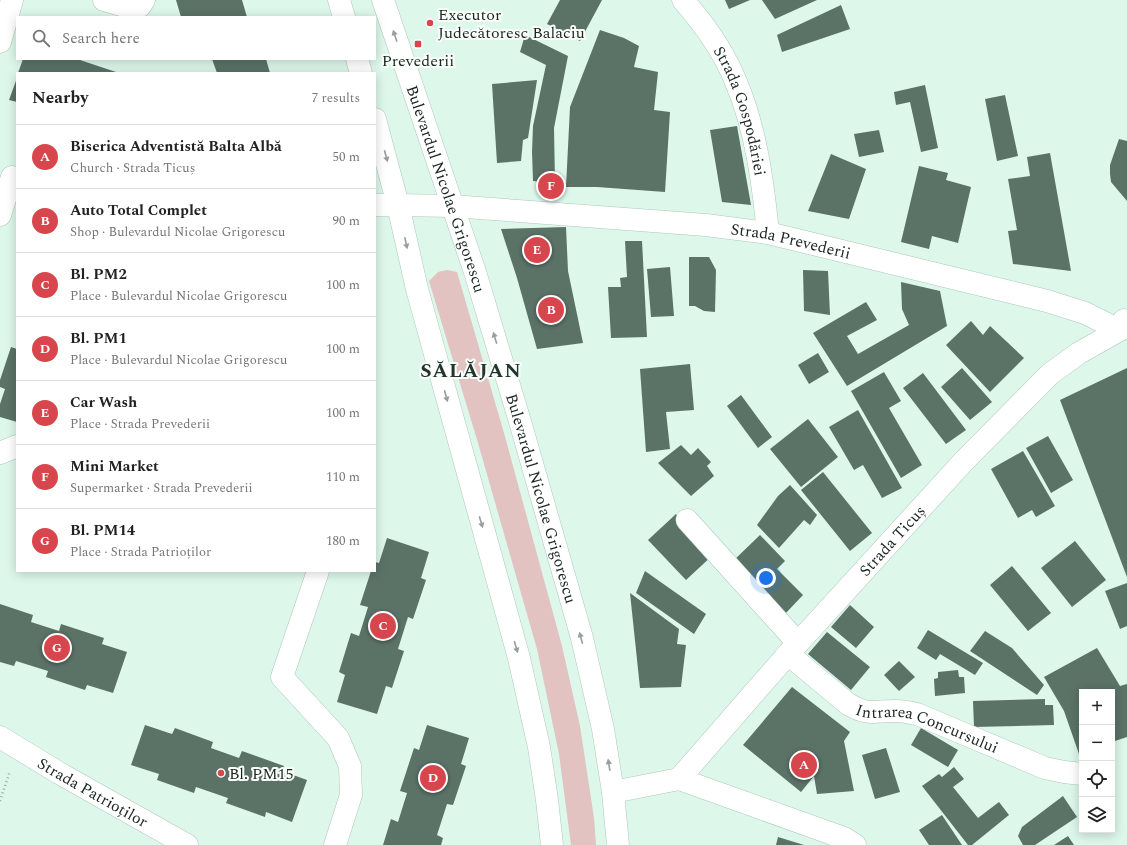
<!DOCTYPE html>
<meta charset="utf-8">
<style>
body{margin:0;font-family:Spectral,serif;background:#f6f6f6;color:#222}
.controls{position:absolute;right:12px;bottom:12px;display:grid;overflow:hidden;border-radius:0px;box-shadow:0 2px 10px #0003}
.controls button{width:36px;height:36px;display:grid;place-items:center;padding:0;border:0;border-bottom:1px solid #e0e0e0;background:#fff;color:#222;font:20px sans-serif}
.you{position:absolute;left:766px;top:578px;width:14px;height:14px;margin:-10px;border:3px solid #fff;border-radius:50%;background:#1a73e8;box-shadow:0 0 0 6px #1a73e833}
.badge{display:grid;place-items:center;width:26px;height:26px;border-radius:50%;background:#d6464c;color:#fff;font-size:13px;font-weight:700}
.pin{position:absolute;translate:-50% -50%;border:2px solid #fff;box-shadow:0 1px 4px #0006}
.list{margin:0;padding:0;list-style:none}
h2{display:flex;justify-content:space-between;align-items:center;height:52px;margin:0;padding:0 16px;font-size:17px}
h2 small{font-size:13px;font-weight:400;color:#767676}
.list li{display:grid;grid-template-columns:26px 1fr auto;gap:12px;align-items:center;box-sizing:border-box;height:64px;padding:0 16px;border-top:1px solid #e0e0e0}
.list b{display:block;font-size:15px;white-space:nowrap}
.list p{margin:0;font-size:13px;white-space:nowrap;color:#767676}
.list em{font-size:13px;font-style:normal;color:#767676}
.icon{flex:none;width:22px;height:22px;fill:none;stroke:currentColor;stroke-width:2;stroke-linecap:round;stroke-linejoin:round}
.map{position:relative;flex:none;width:1127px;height:845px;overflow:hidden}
.search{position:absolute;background:#fff;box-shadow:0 2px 10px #0003;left:16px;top:16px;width:360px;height:44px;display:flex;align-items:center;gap:10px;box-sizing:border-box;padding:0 14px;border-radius:0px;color:#767676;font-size:15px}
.panel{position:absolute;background:#fff;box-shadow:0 2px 10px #0003;left:16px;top:72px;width:360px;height:500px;border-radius:0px}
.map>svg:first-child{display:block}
.green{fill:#e2c3c1}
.building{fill:#5b7267}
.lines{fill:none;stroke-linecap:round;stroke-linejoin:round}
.minor-casing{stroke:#afc7bb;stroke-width:23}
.major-casing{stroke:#afc7bb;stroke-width:23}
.path{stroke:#97aba1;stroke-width:2.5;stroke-dasharray:1 3;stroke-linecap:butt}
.minor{stroke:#fff;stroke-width:22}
.major{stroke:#fff;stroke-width:22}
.oneway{fill:#999d9b}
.poi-dot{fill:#d6464c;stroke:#fafffc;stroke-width:1.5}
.labels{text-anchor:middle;stroke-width:4;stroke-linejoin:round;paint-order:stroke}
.poi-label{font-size:16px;fill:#1c2621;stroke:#fafffc;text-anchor:start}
.street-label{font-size:16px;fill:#1c2621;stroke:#fafffc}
.district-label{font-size:20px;font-weight:bold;letter-spacing:1px;fill:#22362d;stroke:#fafffc}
</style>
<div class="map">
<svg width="1127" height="845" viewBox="0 0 1127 845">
<rect width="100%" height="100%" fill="#ddf7ea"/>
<!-- green -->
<path class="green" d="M447,270L457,272L504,433L562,646L580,726L594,818L596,845H571L559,754L537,649L478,443L429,281L438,272Z"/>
<!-- building -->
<path class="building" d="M176,0H242L247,17H181Z
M560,0H602L580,41L547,24Z
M725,0H750L729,9Z
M762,0H817L775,19Z
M841,5L850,29L782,52L777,35Z
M600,30L624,38L639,46L634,67L658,72L654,110L670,112L665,192L597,187H566L570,107Z
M525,35L568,56L554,128L555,183L533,181L532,152L533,126L546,65L520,52Z
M23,59H77L119,73H18Z
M212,59H266L270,73H217Z
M17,78V102L9,100Z
M537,80L528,138L523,140L521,161L497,163L492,84Z
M925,85L938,148L921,152L910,102L896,105L894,92Z
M1005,95L1018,156L997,161L985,99Z
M737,126L751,205L722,202L710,130Z
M879,130L884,152L859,157L854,134Z
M1119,139L1127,141V201L1111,182L1110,174V165Z
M1050,153L1071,271L1013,264L1008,231L1017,230L1008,179L1030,176L1027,157Z
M831,154L866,169L849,219L808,211Z
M919,166L948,173L946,180L971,187L958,243L932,236L929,249L901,242Z
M566,227L568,271L583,343L537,349L517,278L501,229Z
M625,241H642L647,337L611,338L608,287H621L620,278L627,277Z
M689,257H709L716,270L715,312L704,311L695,306H689Z
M670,267L674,316L651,317L647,269Z
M803,270L828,271L830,315L804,311Z
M901,282L940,291L947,326L847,386L813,333L866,302L877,320L847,336L858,354L909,325L902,309Z
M971,321L983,335L990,326L1024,358L990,392L946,345Z
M11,347L17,349V422L0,417V404L5,389L0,387V380Z
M818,353L829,372L809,384L798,365Z
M690,364L694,410L666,412L670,449L646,452L640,369Z
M962,368L992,402L970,420L941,387Z
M1127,368V577L1060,400Z
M884,372L901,401L889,408L922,465L901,478L851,391Z
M923,373L966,430L946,444L903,388Z
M741,395L772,437L758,448L727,406Z
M858,410L902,488L882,498L863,465L854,470L829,427Z
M808,419L838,457L801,487L770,449Z
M1048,436L1073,480L1051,493L1026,448Z
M681,445L691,455L698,448L711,462L707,466L714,476L691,496L658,463Z
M1023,451L1055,506L1036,517L1032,510L1018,518L991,469Z
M823,472L872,533L850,551L801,490Z
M790,485L817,515L810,525L804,520L779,548L757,525L778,496Z
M676,514L714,554L686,580L648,540Z
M760,535L785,561L777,569L803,595L784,615L732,562Z
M387,538L429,552L421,578L426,580L413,619L408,617L398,649L404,651L392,688L386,686L377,714L337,702L345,675L339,672L351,633L359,636L368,607L360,605L371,571H375V562L379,563Z
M1075,541L1106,580L1072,607L1041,568Z
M1012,566L1051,613L1028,631L990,585Z
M645,571L706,614L694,634L636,593Z
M1127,583V626L1120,629L1105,591Z
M630,593L679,629L677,644L686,645L681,687L640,688Z
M0,604L33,615L31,622L59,631L61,624L104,638L102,644L127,652L113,693L87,685L85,690L46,677L48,671L16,661L14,666L0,662Z
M850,605L874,627L856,648L831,627Z
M928,630L983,663L975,675L940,654L936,660L917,648Z
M985,631L1012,648L1044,685L1037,695L970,651Z
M827,632L870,667L851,690L808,654Z
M1097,648L1120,686L1127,684V737L1112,742V692H1082V753L1079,754L1064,711L1044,677Z
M899,661L915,677L899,691L884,675Z
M958,670L959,677H964L965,693L935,696L934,679L938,678V672Z
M792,687L850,732L844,741L854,791L817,794L814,776L801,792L743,745Z
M1045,699V705H1053L1054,725L974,727L973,701Z
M145,725L172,734L175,728L213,742L211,748L239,758L242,751L284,766L282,771L307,780L292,822L266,812L265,817L226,803L228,798L196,787L194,793L157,780L159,774L131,765Z
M427,725L469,738L461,764L466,766L453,805L447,804L437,835L443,838L441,845H383L391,819L398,822L407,793L400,791L414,748L419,750Z
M921,728L958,750L948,767L911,745Z
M886,748L900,792L875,799L862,755Z
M954,767L964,779L953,787L978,818L999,802L1009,815L972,845H968L922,786L939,774L942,777Z
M1063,796L1077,817L1035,845H1023L1018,836L1022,827Z
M942,815L962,845H929L919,830Z
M1068,836L1074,845H1054Z
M778,837L804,845H776Z"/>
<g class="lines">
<defs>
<g id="minor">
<path d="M104,0L128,7L140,6L144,0"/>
<path id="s1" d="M683,0C704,24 724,52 736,82C756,129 763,183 768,233"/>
<path d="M0,42L12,0"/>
<path d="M375,205H398"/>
<path id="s2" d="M452,206L706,225L768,233L1047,301L1085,313L1119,330L1124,320"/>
<path d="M0,215L12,177"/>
<path d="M0,453L17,446"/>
<path d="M687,520L798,643"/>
<path d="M318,571L282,677L338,738L350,766L351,795L335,845"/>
<path id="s3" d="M788,654L848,704C870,717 876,710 898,711C904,711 911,713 917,714L1045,768L1064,772L1082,774"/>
<path id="s4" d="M0,737L59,773L187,845"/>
<path d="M679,779L844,838L855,845"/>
<path id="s5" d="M613,792L679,779L788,654L964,461L1050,374L1079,353L1127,326"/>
</g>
<g id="major">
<path d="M339,0L344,17"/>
<path id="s6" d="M383,0L475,272L521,425L582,638L603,729L613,792L618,845"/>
<path d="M357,59L361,73"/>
<path d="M375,119L398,205L417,289L519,658L539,747L547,800L552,845"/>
<path d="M398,205L452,206"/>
</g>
</defs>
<!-- minor casing -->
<use href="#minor" class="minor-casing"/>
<!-- major casing -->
<use href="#major" class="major-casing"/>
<!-- path -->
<path class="path" d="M0,801L10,771"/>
<!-- minor -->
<use href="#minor" class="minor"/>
<!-- major -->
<use href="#major" class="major"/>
</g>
<!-- one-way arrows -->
<defs><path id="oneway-solid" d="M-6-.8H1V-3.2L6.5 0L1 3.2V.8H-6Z"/></defs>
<g class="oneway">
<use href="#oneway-solid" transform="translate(395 36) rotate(-109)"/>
<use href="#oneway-solid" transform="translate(386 156) rotate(75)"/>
<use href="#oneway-solid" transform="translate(406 243) rotate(78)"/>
<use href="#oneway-solid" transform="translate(495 338) rotate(-107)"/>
<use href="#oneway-solid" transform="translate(446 396) rotate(75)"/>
<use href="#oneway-solid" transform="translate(481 522) rotate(74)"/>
<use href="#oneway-solid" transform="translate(581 638) rotate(-105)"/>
<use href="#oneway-solid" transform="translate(516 647) rotate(74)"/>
<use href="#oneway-solid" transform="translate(609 765) rotate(-99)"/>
</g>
<!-- markers -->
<g class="poi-dot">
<circle cx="430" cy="23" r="4"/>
<rect x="414" y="40" width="8" height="8" rx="2"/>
<circle cx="221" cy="773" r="4"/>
</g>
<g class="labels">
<!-- poi labels -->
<g class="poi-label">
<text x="438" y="20">Executor<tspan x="438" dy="18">Judecătoresc Balaciu</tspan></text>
<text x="418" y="66" text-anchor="middle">Prevederii</text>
<text x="229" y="779">Bl. PM15</text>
</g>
<!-- street labels -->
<g class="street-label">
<text dy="6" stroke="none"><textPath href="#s1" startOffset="127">Strada Gospodăriei</textPath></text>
<text dy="6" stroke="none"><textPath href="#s6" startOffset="199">Bulevardul Nicolae Grigorescu</textPath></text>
<text dy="6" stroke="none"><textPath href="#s2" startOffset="341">Strada Prevederii</textPath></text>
<text dy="6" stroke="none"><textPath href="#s6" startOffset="523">Bulevardul Nicolae Grigorescu</textPath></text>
<text dy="6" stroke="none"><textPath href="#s5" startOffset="387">Strada Ticuș</textPath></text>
<text dy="6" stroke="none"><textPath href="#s3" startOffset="162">Intrarea Concursului</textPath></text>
<text dy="6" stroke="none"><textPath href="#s4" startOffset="108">Strada Patrioților</textPath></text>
</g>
<!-- district labels -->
<g class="district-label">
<text x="471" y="377">SĂLĂJAN</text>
</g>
</g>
</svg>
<div class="controls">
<button>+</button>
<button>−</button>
<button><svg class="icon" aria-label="locate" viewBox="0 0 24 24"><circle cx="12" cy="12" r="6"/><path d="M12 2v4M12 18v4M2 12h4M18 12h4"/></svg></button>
<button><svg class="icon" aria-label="layers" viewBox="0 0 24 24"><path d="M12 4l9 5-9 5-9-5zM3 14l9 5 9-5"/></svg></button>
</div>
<div class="you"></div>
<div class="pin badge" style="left:804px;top:765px">A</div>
<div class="pin badge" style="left:551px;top:310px">B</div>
<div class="pin badge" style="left:383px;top:626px">C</div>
<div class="pin badge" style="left:433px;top:778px">D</div>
<div class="pin badge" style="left:537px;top:250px">E</div>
<div class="pin badge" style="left:551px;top:186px">F</div>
<div class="pin badge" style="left:57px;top:648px">G</div>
<div class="search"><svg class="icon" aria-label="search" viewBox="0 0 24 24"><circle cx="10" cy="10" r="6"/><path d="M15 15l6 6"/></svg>Search here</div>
<section class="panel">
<h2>Nearby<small>7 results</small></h2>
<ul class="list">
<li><span class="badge">A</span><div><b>Biserica Adventistă Balta Albă</b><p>Church · Strada Ticuș</p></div><em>50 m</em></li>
<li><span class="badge">B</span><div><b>Auto Total Complet</b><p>Shop · Bulevardul Nicolae Grigorescu</p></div><em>90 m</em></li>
<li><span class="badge">C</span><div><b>Bl. PM2</b><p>Place · Bulevardul Nicolae Grigorescu</p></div><em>100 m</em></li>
<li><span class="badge">D</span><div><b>Bl. PM1</b><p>Place · Bulevardul Nicolae Grigorescu</p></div><em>100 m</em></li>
<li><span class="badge">E</span><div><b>Car Wash</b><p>Place · Strada Prevederii</p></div><em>100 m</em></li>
<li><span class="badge">F</span><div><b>Mini Market</b><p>Supermarket · Strada Prevederii</p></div><em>110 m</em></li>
<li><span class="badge">G</span><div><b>Bl. PM14</b><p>Place · Strada Patrioților</p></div><em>180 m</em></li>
</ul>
</section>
</div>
